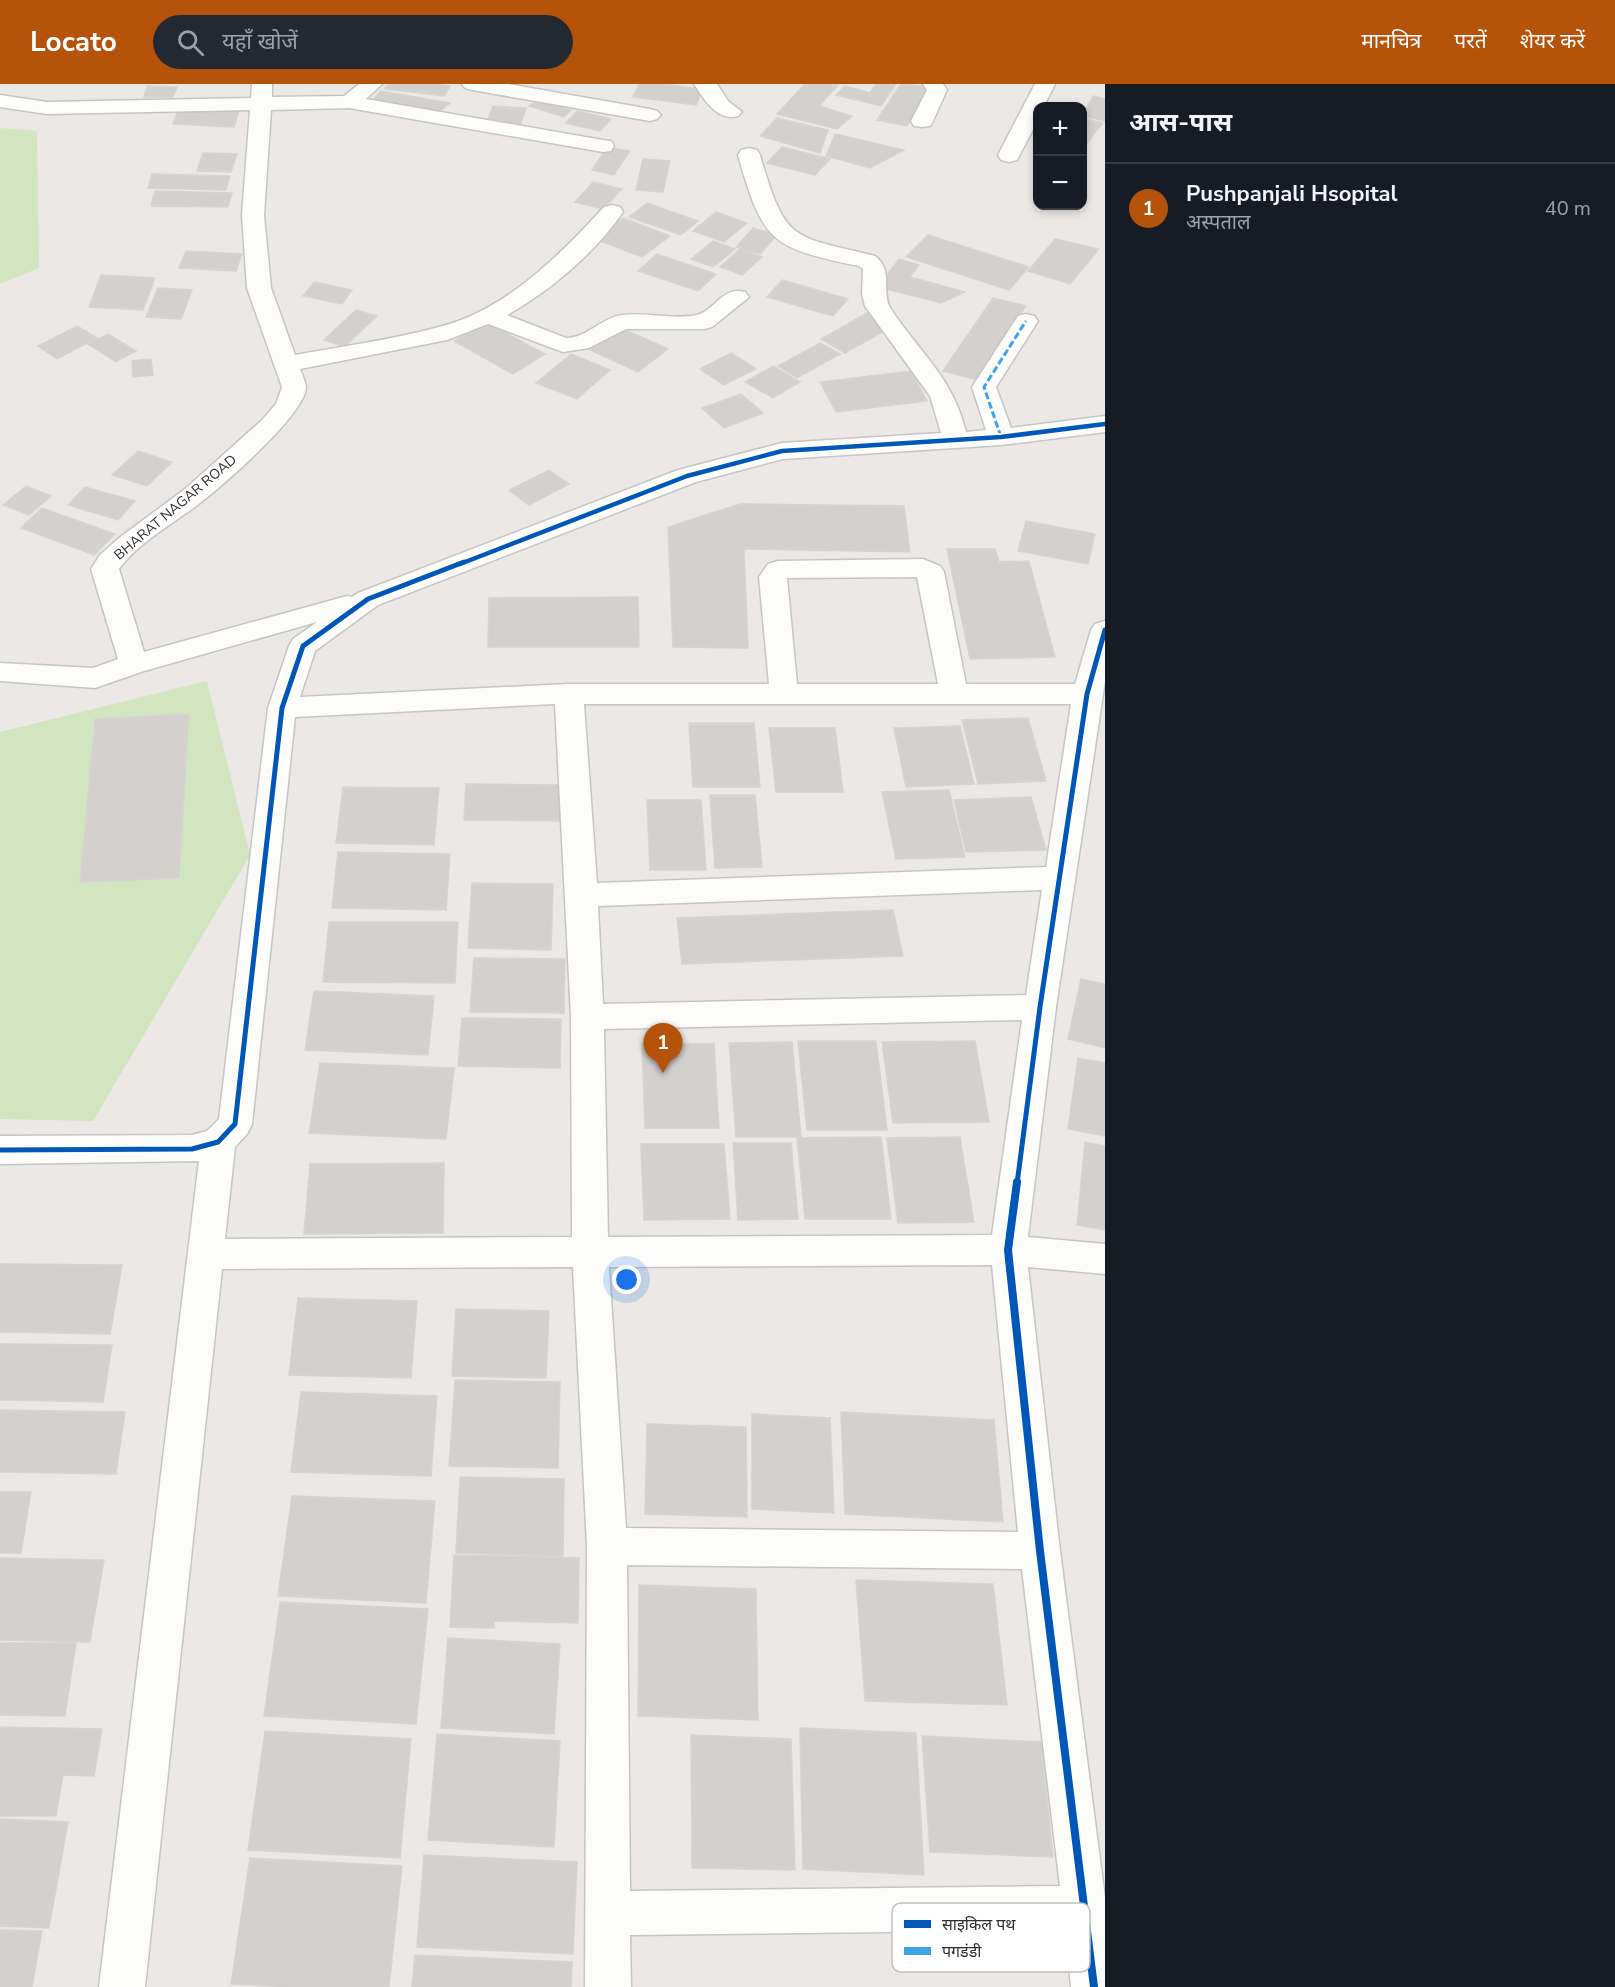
<!DOCTYPE html>
<html lang="hi">
<meta charset="utf-8">
<style>
body{margin:0;font-family:"Nunito Sans","Noto Sans Devanagari",sans-serif;background:#242831;color:#f1f3f6}
.controls{position:absolute;right:18px;top:18px;display:grid;overflow:hidden;border-radius:12px;box-shadow:0 3px 9px #0003}
.controls button{width:54px;height:54px;display:grid;place-items:center;padding:0;border:0;border-bottom:2px solid #363941;background:#171b24;color:#f1f3f6;font:30px sans-serif}
.you{position:absolute;left:627px;top:1196px;width:21px;height:21px;margin:-15px;border:4px solid #fff;border-radius:50%;background:#1a73e8;box-shadow:0 0 0 9px #1a73e833}
.badge{display:grid;place-items:center;width:39px;height:39px;border-radius:50%;background:#b45309;color:#fff;font-size:20px;font-weight:700}
.pin{position:absolute;translate:-50% -50px;filter:drop-shadow(0 2px 3px #0008)}
.pin::after{content:'';position:absolute;top:32px;width:21px;height:18px;background:inherit;clip-path:polygon(0 0,100% 0,50% 100%)}
.list{margin:0;padding:0;list-style:none}
h2{display:flex;justify-content:space-between;align-items:center;height:78px;margin:0;padding:0 24px;font-size:26px}
h2 small{font-size:20px;font-weight:400;color:#9ea1a6}
.list li{display:grid;grid-template-columns:39px 1fr auto;gap:18px;align-items:center;box-sizing:border-box;height:90px;padding:0 24px;border-top:2px solid #363941}
.list b{display:block;font-size:22px;white-space:nowrap}
.list p{margin:0;font-size:20px;white-space:nowrap;color:#9ea1a6}
.list em{font-size:20px;font-style:normal;color:#9ea1a6}
.icon{flex:none;width:33px;height:33px;fill:none;stroke:currentColor;stroke-width:2;stroke-linecap:round;stroke-linejoin:round}
.map{position:relative;flex:none;width:1105px;height:1903px;overflow:hidden}
header{display:flex;align-items:center;gap:36px;box-sizing:border-box;height:84px;padding:0 30px;background:#b45309;color:#fff}
header strong{font-size:28px}
nav{display:flex;gap:33px;margin-inline-start:auto;font-size:21px}
.search{width:420px;height:54px;background:#242831;display:flex;align-items:center;gap:15px;box-sizing:border-box;padding:0 21px;border-radius:33px;color:#9ea1a6;font-size:22px}
main{display:flex}
aside{flex:1;background:#171b24}
.map>svg:first-child{display:block}
.green{fill:#d3e4c1}
.building{fill:#d3d0ce;stroke:#d6d4d1;stroke-width:1.5}
.lines{fill:none;stroke-linecap:round;stroke-linejoin:round}
.minor-casing{stroke:#c6c5c5;stroke-width:3}
.minor{fill:#fcfcfb;fill-rule:evenodd}
.quiet{stroke:#3ea3eb;stroke-width:3;stroke-dasharray:7 3;stroke-linecap:butt}
.cycleway-far2-casing{stroke:#fff;stroke-width:8}
.cycleway-far1-casing{stroke:#fff;stroke-width:9}
.cycleway-casing{stroke:#fff;stroke-width:11}
.cycleway-far2{stroke:#0057b8;stroke-width:4.5}
.cycleway-far1{stroke:#0057b8;stroke-width:5}
.cycleway{stroke:#0057b8;stroke-width:8}
.labels{text-anchor:middle;stroke-width:5;stroke-linejoin:round;paint-order:stroke}
.far-street-label{font-size:14px;fill:#2e2e2e;stroke:#fff}
.key{fill:#fff;stroke:#c0c0c0;stroke-width:1.5}
.key-label{font-size:16px;fill:#2e2e2e}
</style>
<header>
<strong>Locato</strong>
<div class="search"><svg class="icon" aria-label="search" viewBox="0 0 24 24"><circle cx="10" cy="10" r="6"/><path d="M15 15l6 6"/></svg>यहाँ खोजें</div>
<nav><a>मानचित्र</a><a>परतें</a><a>शेयर करें</a></nav>
</header>
<main>
<div class="map">
<svg width="1105" height="1903" viewBox="0 0 1105 1903">
<rect width="100%" height="100%" fill="#ebe8e5"/>
<!-- green -->
<path class="green" d="M0,44L37,47L39,184L0,200Z
M207,597L250,771L93,1037L0,1035V648Z"/>
<!-- building -->
<path class="building" d="M388,0H436L450,2L444,12L385,5Z
M639,0H663L703,5L696,21L633,13Z
M805,0L838,1L819,22L852,32L837,45L777,30Z
M876,0H896L881,22L836,11L845,2L870,9Z
M901,0L932,3L907,42L877,36Z
M147,2L177,3L173,13H144Z
M381,7L450,19L439,28L371,18Z
M1093,12L1105,15V37L1082,32Z
M537,16L571,26L564,33L529,22Z
M493,22L526,24L520,42L486,40Z
M178,25L239,27L234,43L173,40Z
M577,27L611,35L600,47L566,39Z
M777,34L828,46L820,69L760,52Z
M1082,34L1103,39L1083,64H1082Z
M835,50L904,66L870,84L826,72Z
M607,63L630,67L614,91L592,86Z
M782,63L830,75L815,91L767,79Z
M203,69L237,70L231,88L197,87Z
M643,75L670,77L663,108L636,106Z
M152,90L230,92L226,106L148,104Z
M593,98L622,105L603,125L575,118Z
M155,107L232,109L228,123L151,122Z
M647,119L698,137L681,151L629,133Z
M716,128L747,139L724,158L693,147Z
M623,134L670,152L642,173L595,155Z
M753,144L777,151L760,170L736,163Z
M928,151L1029,183L1009,206L906,173Z
M1055,155L1099,165L1070,200L1028,187Z
M713,157L735,165L713,183L691,175Z
M740,165L762,173L742,191L720,183Z
M186,167L242,170L236,187L179,184Z
M657,170L716,190L698,207L638,187Z
M899,175L919,181L910,193L965,208L941,219L878,203Z
M101,191L155,194L143,226L89,223Z
M782,196L848,215L833,232L767,213Z
M314,198L352,206L342,220L303,212Z
M158,204L192,206L181,235L146,233Z
M993,214L1026,222L977,296L943,287Z
M356,226L377,232L344,263L324,256Z
M867,229L892,243L845,269L821,255Z
M487,239L545,270L513,290L454,257Z
M77,242L97,254L57,275L38,262Z
M619,243L668,265L638,288L588,265Z
M108,250L136,267L116,278L88,260Z
M820,259L840,270L797,294L778,282Z
M731,269L756,285L724,301L700,285Z
M571,270L610,286L577,315L536,299Z
M151,275L153,291L133,293L132,277Z
M773,282L800,298L773,314L745,298Z
M911,287L927,317L836,328L820,298Z
M741,310L763,329L724,344L702,324Z
M138,367L172,378L147,402L112,391Z
M549,386L569,400L529,421L509,406Z
M26,402L51,412L29,431L3,421Z
M85,403L135,417L118,436L68,421Z
M740,420L904,422L910,468L744,465L748,564L673,563L668,443Z
M42,424L115,450L94,471L21,444Z
M1026,437L1095,450L1088,480L1018,467Z
M947,465H995L999,478L1029,477L1055,573L970,575Z
M638,513L639,563H488L489,514Z
M189,630L179,794L80,798L95,635Z
M1028,634L1046,697L978,700L962,636Z
M689,639H754L760,703H693Z
M960,642L974,700L906,703L894,644Z
M769,644H835L843,708H776Z
M466,700L562,701L561,737L464,736Z
M343,703L439,704L434,761L336,759Z
M949,706L965,773L896,775L882,708Z
M710,711H755L762,783L715,784Z
M1031,713L1046,766L966,768L954,716Z
M647,716H701L706,786H650Z
M338,768L450,770L446,826L332,824Z
M472,799L553,800L551,866L468,864Z
M893,826L903,872L682,880L677,834Z
M329,838H458L455,899L323,898Z
M474,874L565,875L564,929L470,928Z
M1081,895L1105,900V964L1068,955Z
M314,907L434,912L428,971L305,966Z
M462,934L561,935L560,984L458,982Z
M798,957H876L887,1046H807Z
M975,957L989,1038L893,1039L882,958Z
M792,958L801,1053H736L729,959Z
M642,960H714L719,1044H645Z
M1078,974L1105,979V1052L1068,1045Z
M320,979L454,984L446,1055L309,1049Z
M881,1053L891,1135H805L797,1054Z
M960,1053L974,1138L898,1139L887,1054Z
M1085,1058L1105,1062V1146L1077,1141Z
M733,1059H791L798,1135L738,1136Z
M641,1060H724L730,1135L644,1136Z
M444,1079L443,1149L304,1150L310,1080Z
M0,1180L122,1181L110,1250L0,1248Z
M298,1214L417,1217L411,1294L289,1291Z
M456,1225L549,1227L546,1294L452,1292Z
M0,1260L112,1261L103,1318L0,1316Z
M455,1296L560,1298L558,1384L449,1382Z
M301,1308L437,1312L431,1392L291,1388Z
M0,1326L125,1328L116,1390L0,1388Z
M841,1328L994,1336L1003,1438L845,1430Z
M752,1330L830,1334L834,1429L752,1425Z
M647,1340L746,1343L747,1433L645,1430Z
M460,1393L564,1395L563,1472L456,1469Z
M0,1408H31L21,1469H0Z
M292,1412L435,1417L426,1519L278,1512Z
M454,1471L579,1474L578,1539L494,1537V1544L450,1543Z
M0,1474L104,1476L90,1558L0,1556Z
M856,1496L993,1500L1007,1621L865,1617Z
M639,1501L756,1505L758,1636L638,1632Z
M280,1518L428,1525L416,1640L264,1632Z
M448,1554L560,1560L554,1650L441,1644Z
M0,1559H76L65,1632L0,1631Z
M0,1643L102,1645L94,1692L63,1691L56,1732H0Z
M800,1644L916,1649L924,1791L803,1785Z
M265,1647L411,1655L400,1774L248,1766Z
M437,1650L560,1657L554,1763L428,1756Z
M691,1651L791,1655L795,1786L692,1784Z
M922,1652L1041,1658L1053,1773L930,1768Z
M0,1735L68,1738L49,1844L0,1842Z
M424,1771L577,1778L573,1870L417,1863Z
M250,1774L402,1782L389,1903H290L231,1900Z
M0,1846L42,1847L32,1903H0Z
M415,1871L572,1878L571,1903H412Z"/>
<g class="lines">
<defs>
<path id="minor" d="M252,0H272V13L344,12L359,0H382L366,15L603,56L611,57L614,62L611,67L603,68L349,24L271,26L264,131L271,204L295,271C343,262 392,256 439,243C506,226 559,172 604,123L612,121L620,123L623,128C595,169 550,207 507,231L566,254C587,254 601,234 622,231C645,228 675,236 697,231C716,226 722,202 745,208L749,213L712,243L704,245H626L589,264L563,268L488,240L447,256L300,285C302,290 305,297 306,302C308,328 222,402 200,419C174,439 139,458 119,485L144,568L347,512L352,513L358,509L678,386L782,359L941,349L930,312L865,222L862,210L863,185L859,182C771,164 763,159 738,71L741,66L749,64L757,66L760,71C786,160 791,151 875,172C893,186 882,203 889,222C918,268 952,291 966,348L986,346L972,303L1018,232L1026,230L1034,232L1038,237L996,303L1011,344L1105,332V348L1001,361L783,375L696,398L378,521L315,567L300,613L569,600H769L759,493L768,480L778,477L923,475L940,482L944,488L966,600H1075L1091,546L1095,540L1105,537V597L1056,923L1028,1153L1105,1160V1190L1028,1183L1060,1467L1105,1814V1903H1071L1065,1846L630,1851L631,1903H585L587,1462L573,1183L222,1185L145,1903H99L199,1077L0,1080V1052L192,1051L207,1047L219,1035L268,624L289,562L293,555L317,538L144,587L95,604L0,597V579L93,584L118,575L91,485L100,471L119,454L185,405L262,336L276,320L282,303L247,204L242,131L250,26L47,30L0,23V11L47,18L251,14ZM917,493L938,600H797L787,494ZM555,620L571,933L572,1153L225,1155L235,1063L247,1050L252,1040L295,633ZM584,620H1071L1046,783L597,799ZM1042,806L1026,911L603,920L598,822ZM1022,936L992,1151L608,1153L604,945ZM992,1181L1018,1448L626,1444L609,1183ZM627,1481L1022,1485L1060,1802L630,1807Z
M462,0H508L650,25L657,27L661,31L657,35L650,37L472,6L465,4Z
M694,0H717L728,17L742,28L738,32C717,38 704,15 694,0Z
M923,0H943L947,6L933,37L930,42L922,43L914,42L911,37L927,6Z
M1035,0H1055L1044,22H1038V36L1017,76L1009,78L1001,76L998,71Z"/>
</defs>
<!-- minor casing -->
<use href="#minor" class="minor-casing"/>
<!-- minor -->
<use href="#minor" class="minor"/>
<!-- quiet -->
<path class="quiet" d="M1001,353L984,303L1026,237"/>
<defs>
<path id="cycleway-far2" d="M460,480L687,392L782,367L1001,353L1105,340"/>
<path id="cycleway-far1" d="M0,1066L192,1065L218,1058L235,1040L282,624L303,562L368,515L464,478
M1017,1100L1040,923L1087,610L1105,546"/>
<path id="cycleway" d="M1017,1098L1008,1166L1040,1467L1094,1903"/>
</defs>
<!-- cycleway-far2 casing -->
<use href="#cycleway-far2" class="cycleway-far2-casing"/>
<!-- cycleway-far1 casing -->
<use href="#cycleway-far1" class="cycleway-far1-casing"/>
<!-- cycleway casing -->
<use href="#cycleway" class="cycleway-casing"/>
<!-- cycleway-far2 -->
<use href="#cycleway-far2" class="cycleway-far2"/>
<!-- cycleway-far1 -->
<use href="#cycleway-far1" class="cycleway-far1"/>
<!-- cycleway -->
<use href="#cycleway" class="cycleway"/>
</g>
<g class="labels">
<!-- far-street labels -->
<g class="far-street-label">
<text transform="translate(175 423) rotate(-40)" y="5">BHARAT NAGAR ROAD</text>
</g>
</g>
<!-- legend -->
<rect x="892" y="1819" width="198" height="69" rx="9" class="key"/>
<rect x="904" y="1836" width="27" height="8" fill="#0057b8"/>
<rect x="904" y="1863" width="27" height="8" fill="#3ea3eb"/>
<g class="key-label">
<text x="942" y="1846">साइकिल पथ</text>
<text x="942" y="1873">पगडंडी</text>
</g>
</svg>
<div class="controls">
<button>+</button>
<button>−</button>
</div>
<div class="you"></div>
<div class="pin badge" style="left:663px;top:989px">1</div>
</div>
<aside>
<h2>आस-पास<small></small></h2>
<ul class="list">
<li><span class="badge">1</span><div><b>Pushpanjali Hsopital</b><p>अस्पताल</p></div><em>40 m</em></li>
</ul>
</aside>
</main>
